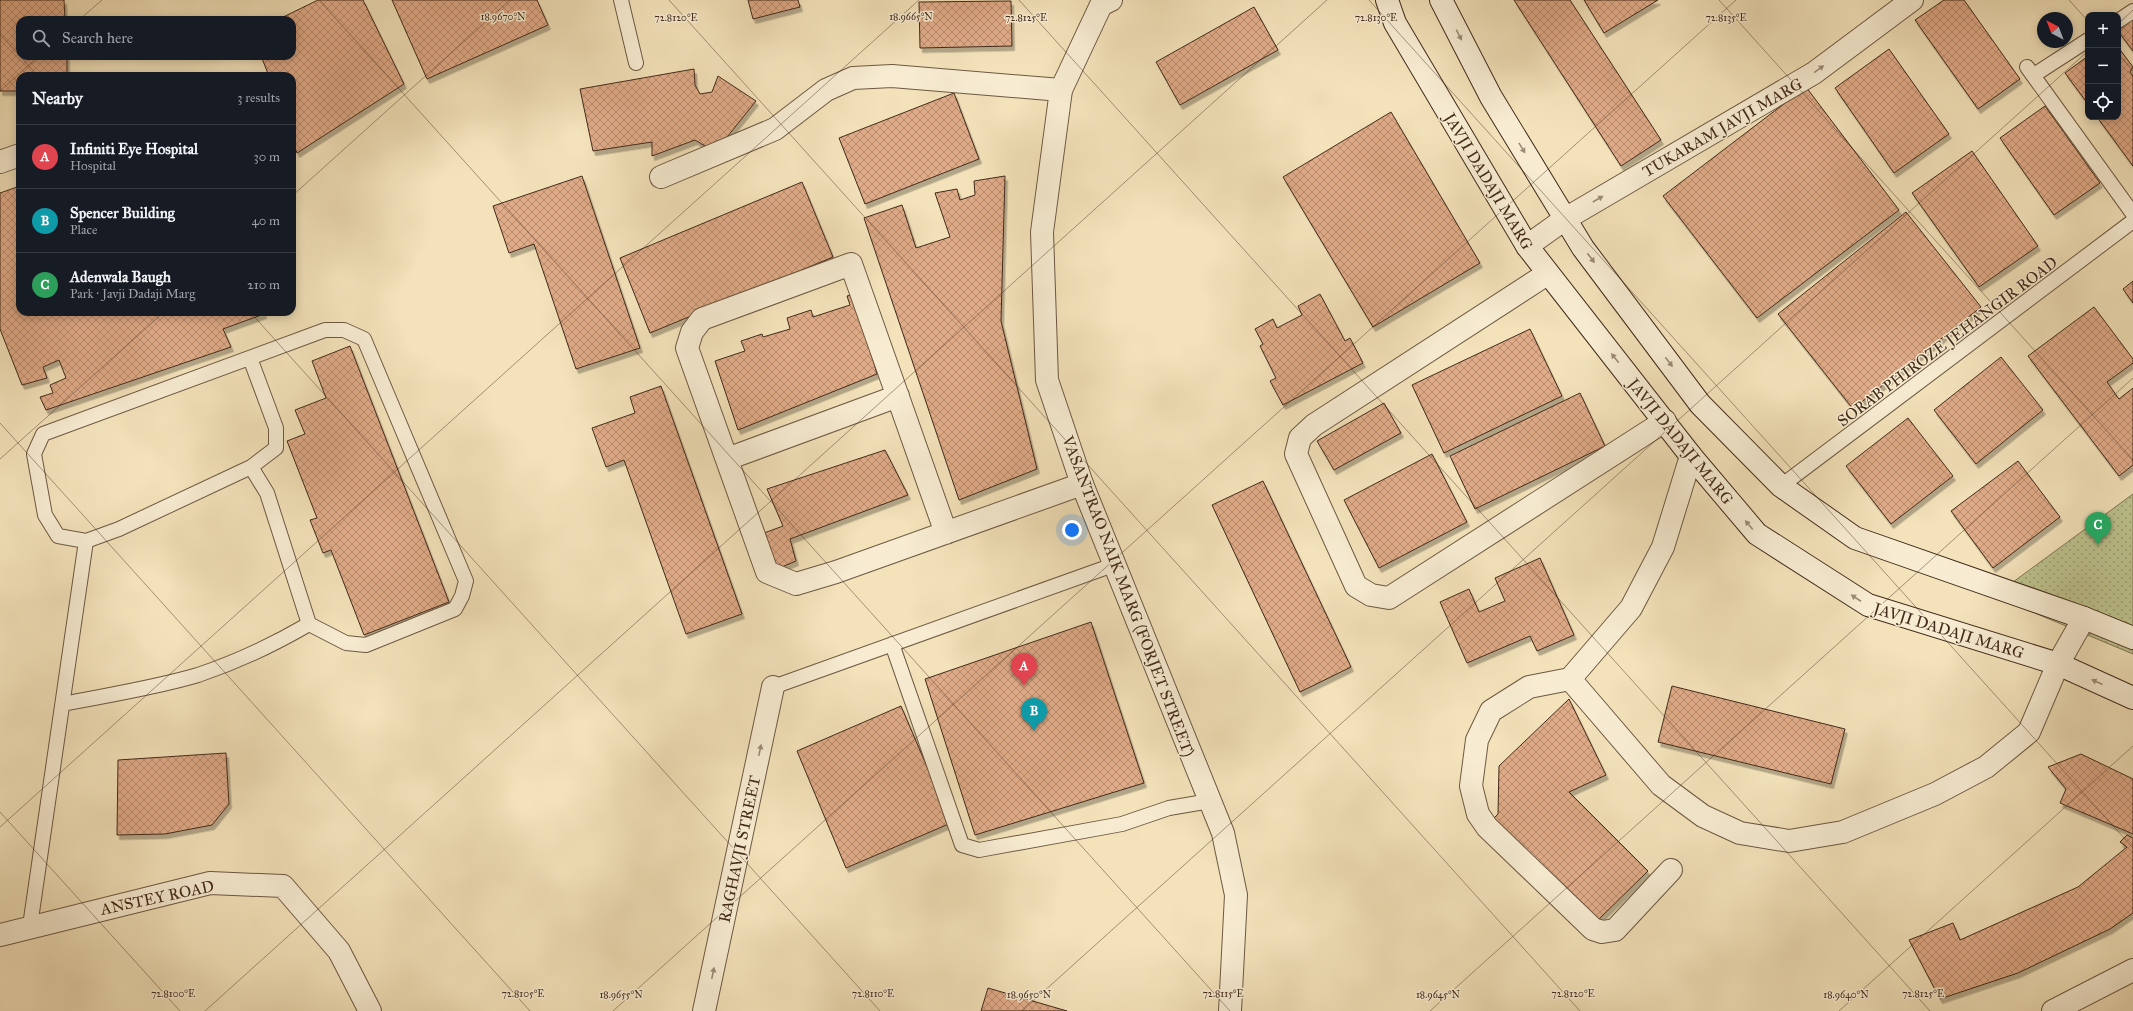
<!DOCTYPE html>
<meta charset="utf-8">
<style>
body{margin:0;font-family:"IM FELL Great Primer",serif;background:#242831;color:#f1f3f6}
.controls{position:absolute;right:12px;top:12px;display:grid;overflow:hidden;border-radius:8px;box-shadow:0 2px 10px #0003}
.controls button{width:36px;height:36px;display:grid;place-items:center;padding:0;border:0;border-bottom:1px solid #363941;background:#171b24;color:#f1f3f6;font:20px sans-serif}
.compass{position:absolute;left:2037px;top:12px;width:36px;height:36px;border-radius:50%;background:#171b24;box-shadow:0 2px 10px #0003;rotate:318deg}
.you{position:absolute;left:1072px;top:530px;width:14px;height:14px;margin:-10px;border:3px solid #fff;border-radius:50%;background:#1a73e8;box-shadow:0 0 0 6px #1a73e833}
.badge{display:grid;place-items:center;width:26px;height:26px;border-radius:50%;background:#2563eb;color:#fff;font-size:13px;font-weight:700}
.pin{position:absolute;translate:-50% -33px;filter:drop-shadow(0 1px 2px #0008)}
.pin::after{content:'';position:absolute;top:21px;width:14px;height:12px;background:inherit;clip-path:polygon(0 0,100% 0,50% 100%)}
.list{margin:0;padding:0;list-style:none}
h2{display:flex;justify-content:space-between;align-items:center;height:52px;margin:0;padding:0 16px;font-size:17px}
h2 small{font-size:13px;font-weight:400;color:#9ea1a6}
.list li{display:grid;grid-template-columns:26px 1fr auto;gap:12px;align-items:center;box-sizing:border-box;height:64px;padding:0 16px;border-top:1px solid #363941}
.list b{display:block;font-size:15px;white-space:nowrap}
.list p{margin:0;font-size:13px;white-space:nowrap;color:#9ea1a6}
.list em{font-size:13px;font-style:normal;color:#9ea1a6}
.icon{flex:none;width:22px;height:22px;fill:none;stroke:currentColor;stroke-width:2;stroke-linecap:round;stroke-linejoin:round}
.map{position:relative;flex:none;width:2133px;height:1011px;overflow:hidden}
.search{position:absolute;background:#171b24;box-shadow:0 2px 10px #0003;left:16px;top:16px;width:280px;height:44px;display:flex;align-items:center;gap:10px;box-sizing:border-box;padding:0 14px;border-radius:12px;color:#9ea1a6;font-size:15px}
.panel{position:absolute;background:#171b24;box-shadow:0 2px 10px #0003;left:16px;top:72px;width:280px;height:244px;border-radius:12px}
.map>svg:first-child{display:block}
.park{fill:url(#park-dots);stroke:#807654}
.building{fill:url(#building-cross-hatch);stroke:#422a1a;filter:url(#shadow)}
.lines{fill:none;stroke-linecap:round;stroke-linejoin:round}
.service-casing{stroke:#6e5842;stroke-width:16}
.minor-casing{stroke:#6e5842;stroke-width:24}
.tertiary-casing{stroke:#6e5842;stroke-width:24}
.secondary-casing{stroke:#422a1a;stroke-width:24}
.service{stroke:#f7ecd2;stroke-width:14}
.minor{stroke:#f7ecd2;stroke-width:22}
.tertiary{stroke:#f7ecd2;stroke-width:22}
.secondary{stroke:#f7ecd2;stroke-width:22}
.oneway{fill:#9c8b76}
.ticks{fill:none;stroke:#422a1a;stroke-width:1;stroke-opacity:0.45}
.labels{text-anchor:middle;stroke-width:3;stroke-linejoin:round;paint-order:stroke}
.street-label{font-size:16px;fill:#422a1a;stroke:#f7ecd2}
.ticks-label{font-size:10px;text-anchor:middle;fill:#422a1a;stroke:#f7ecd2;stroke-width:3;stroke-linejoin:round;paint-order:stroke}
</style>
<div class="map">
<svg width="2133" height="1011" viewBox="0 0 2133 1011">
<defs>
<pattern id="park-dots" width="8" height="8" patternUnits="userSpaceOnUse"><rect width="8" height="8" fill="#bdc38e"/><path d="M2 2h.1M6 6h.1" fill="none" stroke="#9b9f73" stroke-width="1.8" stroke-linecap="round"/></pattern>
<pattern id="building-cross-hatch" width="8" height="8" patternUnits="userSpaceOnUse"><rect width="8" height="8" fill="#e0ab88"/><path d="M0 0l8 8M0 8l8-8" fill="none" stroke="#b78b6e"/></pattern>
<filter id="shadow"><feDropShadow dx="2.5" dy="4.5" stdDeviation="0" flood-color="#0004"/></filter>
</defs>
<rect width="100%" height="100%" fill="#f3e2ba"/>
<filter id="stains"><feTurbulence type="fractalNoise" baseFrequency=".005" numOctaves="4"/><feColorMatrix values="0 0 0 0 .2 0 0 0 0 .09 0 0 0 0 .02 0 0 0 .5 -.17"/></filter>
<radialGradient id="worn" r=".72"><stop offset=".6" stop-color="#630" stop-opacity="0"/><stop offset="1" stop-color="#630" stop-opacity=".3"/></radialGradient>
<!-- park -->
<path class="park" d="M2133,494V654L1994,596Z"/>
<!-- building -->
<path class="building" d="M0,0H64L65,20H20V56H67V76H20V91H0Z
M318,0H363L404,84L297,153L292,140V76H269L261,56H292V20H277Z
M392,0H537L548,25L427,79Z
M748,0H798L800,7L753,19Z
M1514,0H1570L1661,140L1621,166Z
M1584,0H1658L1604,33Z
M1944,0H1964L2020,79L1978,109L1915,20Z
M1011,1L1012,46L920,48L919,2Z
M1254,7L1278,50L1180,105L1156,62Z
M2133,18V51L2118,31Z
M2118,47L2133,67L2130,72L2133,76V166L2097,117H2118Z
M1889,49L1949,134L1894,173L1835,88Z
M2088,56V104L2065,73Z
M694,69L695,85L700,94L712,92L718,76L756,101L715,152L695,140L652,156V142L593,151L580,89Z
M1806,87L1899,210L1757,318L1663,196Z
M954,93L979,159L865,204L839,138Z
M2045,106L2100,183L2054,215L2000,138Z
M1391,112L1480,263L1373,327L1283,177Z
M1972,151L2038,246L1979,287L1912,193Z
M582,176L640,348L576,369L534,244L509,253L493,206Z
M1005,176L1001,321L1037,469L959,500L864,218L902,205L916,248L950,237L935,193L957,189L960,200L975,195L974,181Z
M802,182L833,257L650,333L620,258Z
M20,186V312H264V314L223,329L231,347L46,410L40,397L53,393L50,385L66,378L59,360L43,367L47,378L22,385L0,329V193Z
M1906,212L1981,307L1853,409L1778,314Z
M2133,281V303L2123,289Z
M854,294L877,374L738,430L715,361L745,351L741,341L762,334L763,337L790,329L787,318L811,310L813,317L850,305L847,296Z
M1320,294L1345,341L1350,338L1363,363L1283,405L1270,381L1276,378L1260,346L1263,344L1255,329L1273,319L1277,328L1302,315L1298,306Z
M2094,307L2133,359V363L2107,382L2119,399L2133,388V465L2119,476L2028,356Z
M1530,329L1562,396L1444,453L1412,385Z
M350,346L449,602L364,635L331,550L323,553L310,520L317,518L287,441L305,434L295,410L326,398L312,361Z
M2001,357L2043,410L1976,464L1934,410Z
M661,386L742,614L686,634L624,460L606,467L592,428L635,413L630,397Z
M1580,393L1605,446L1475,509L1450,456Z
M1384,403L1401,433L1334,470L1317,441Z
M1908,418L1953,476L1891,524L1846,466Z
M885,450L908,495L790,539L796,561L777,569L764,533L783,526L767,489Z
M1432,454L1467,522L1379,568L1344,500Z
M2018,461L2060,517L1993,568L1951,511Z
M1263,481L1351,667L1300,692L1212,505Z
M1540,558L1574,635L1537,651L1530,636L1467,663L1440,602L1469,589L1479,612L1505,601L1495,578Z
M1091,622L1144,783L975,835L925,679Z
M1672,686L1845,729L1831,784L1658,742Z
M1569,699L1606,775L1569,792L1648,871L1597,921L1494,818L1498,814L1499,766Z
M901,706L951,823L846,868L797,751Z
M226,753L229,804L212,825L165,834L117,835L118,760Z
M2081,754L2133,779V834L2060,803L2066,789L2048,767Z
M2127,835L2133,838V913L2110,929L2018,973L1940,999L1909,940L1953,923L1960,940L2078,887L2127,847L2120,842Z
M988,988L1067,1011H981Z"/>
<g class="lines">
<defs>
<path id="service" d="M621,0L636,63
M2118,21L2133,11
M2027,67L2133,214
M2034,75L2088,40
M250,358L276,428V448L251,467
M1781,486L2133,221
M86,541L119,529L251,467L267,493L309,624
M892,644L962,845L979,850L1122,824L1169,808L1210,801
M773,687L1116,564
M30,926L86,541L58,536L45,515L34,454L43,434L325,330H344L364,339L466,581L462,596L455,609L366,645L346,643L309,624C273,645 237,662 198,675C154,688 108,695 63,704"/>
<path id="minor" d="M0,162L20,155
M661,177L775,129L826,90L853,78L892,76L1061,90
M1527,246L1565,219L1814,73L1912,0
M1547,274L1314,425L1300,438L1296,454L1356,586L1371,595L1389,598L1665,421
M727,459L898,396
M946,533L851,264L702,319L692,332L687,348L767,572L796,584L836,572L1082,484
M1570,679L1661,785L1703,816L1740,833L1789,841L1843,832L1935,794L1986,767L2029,732L2058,664L2084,618
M1671,870L1615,930L1602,932L1593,929L1487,827L1478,814L1471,786L1477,740L1491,711L1529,687L1570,679L1631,608L1663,547L1691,456
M0,935L210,883L283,886L339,951L370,1011
M704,1011L773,687
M2053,1011L2133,970"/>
<path id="tertiary" d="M1111,0L1101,5L1061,90L1042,232L1047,380L1082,484L1223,833L1236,895L1230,1011"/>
<path id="secondary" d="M1387,0L1395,23L1527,246L1691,456L1757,534L1868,605L2058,664L2133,698
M1441,0L1491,97L1583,248L1700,404L1781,486L1855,538L2084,618L2133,638"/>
</defs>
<!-- service casing -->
<use href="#service" class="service-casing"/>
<!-- minor casing -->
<use href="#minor" class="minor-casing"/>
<!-- tertiary casing -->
<use href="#tertiary" class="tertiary-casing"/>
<!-- secondary casing -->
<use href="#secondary" class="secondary-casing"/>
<!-- service -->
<use href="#service" class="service"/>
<!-- minor -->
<use href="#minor" class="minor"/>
<!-- tertiary -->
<use href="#tertiary" class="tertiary"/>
<!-- secondary -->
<use href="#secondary" class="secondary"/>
</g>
<!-- one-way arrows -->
<defs><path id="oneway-solid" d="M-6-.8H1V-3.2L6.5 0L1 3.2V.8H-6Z"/></defs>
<g class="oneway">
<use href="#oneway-solid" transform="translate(1459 35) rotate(63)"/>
<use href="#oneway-solid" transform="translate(1819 69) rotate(-36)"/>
<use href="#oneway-solid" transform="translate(1522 148) rotate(59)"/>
<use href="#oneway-solid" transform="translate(1598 199) rotate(-30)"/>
<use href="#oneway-solid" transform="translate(1591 258) rotate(53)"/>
<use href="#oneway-solid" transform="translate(1615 358) rotate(-129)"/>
<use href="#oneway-solid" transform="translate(1669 362) rotate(53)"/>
<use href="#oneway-solid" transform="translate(1749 525) rotate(-130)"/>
<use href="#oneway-solid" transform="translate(1856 598) rotate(-147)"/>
<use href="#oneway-solid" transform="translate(2097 682) rotate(-156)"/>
<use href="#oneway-solid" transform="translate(760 750) rotate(-78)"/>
<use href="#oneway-solid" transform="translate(713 973) rotate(-78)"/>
</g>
<!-- ticks -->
<path class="ticks" d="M319,0L1230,1011M669,0L1580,1011M1019,0L1930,1011M1369,0L2133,848M1719,0L2133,460M2069,0L2088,21M79,20L102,0M2118,24L2133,10M0,34L38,76M2118,54L2133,71M0,91L39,56M292,196L510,0M250,312L880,1011M0,423L530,1011M0,459L164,312M0,812L180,1011M0,827L919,0M205,1011L1327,0M613,1011L1736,0M1022,1011L2088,51M1430,1011L2133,378M1839,1011L2133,746"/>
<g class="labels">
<!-- street labels -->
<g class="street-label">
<text transform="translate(1722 127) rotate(-30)" y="6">TUKARAM JAVJI MARG</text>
<text transform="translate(1489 181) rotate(59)" y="6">JAVJI DADAJI MARG</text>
<text transform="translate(1947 341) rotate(-37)" y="6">SORAB PHIROZE JEHANGIR ROAD</text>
<text transform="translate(1681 441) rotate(51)" y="6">JAVJI DADAJI MARG</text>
<text transform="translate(1129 596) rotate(69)" y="6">VASANTRAO NAIK MARG (FORJET STREET)</text>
<text transform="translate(1949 630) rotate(17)" y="6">JAVJI DADAJI MARG</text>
<text transform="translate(739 849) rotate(-78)" y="6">RAGHAVJI STREET</text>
<text transform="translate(157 897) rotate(-12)" y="6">ANSTEY ROAD</text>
</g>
</g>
<g class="ticks-label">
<text x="911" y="20">18.9665°N</text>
<text x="503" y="20">18.9670°N</text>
<text x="676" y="21">72.8120°E</text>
<text x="1026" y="21">72.8125°E</text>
<text x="1376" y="21">72.8130°E</text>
<text x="1726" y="21">72.8135°E</text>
<text x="173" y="997">72.8100°E</text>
<text x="523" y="997">72.8105°E</text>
<text x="873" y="997">72.8110°E</text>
<text x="1223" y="997">72.8115°E</text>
<text x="1573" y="997">72.8120°E</text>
<text x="1923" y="997">72.8125°E</text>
<text x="621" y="998">18.9655°N</text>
<text x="1029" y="998">18.9650°N</text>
<text x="1438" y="998">18.9645°N</text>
<text x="1846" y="998">18.9640°N</text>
</g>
<rect width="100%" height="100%" filter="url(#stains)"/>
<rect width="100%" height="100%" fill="url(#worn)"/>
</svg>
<div class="controls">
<button>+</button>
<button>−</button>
<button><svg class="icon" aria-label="locate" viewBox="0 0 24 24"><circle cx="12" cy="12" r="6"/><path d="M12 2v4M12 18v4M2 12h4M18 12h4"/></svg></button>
</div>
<svg class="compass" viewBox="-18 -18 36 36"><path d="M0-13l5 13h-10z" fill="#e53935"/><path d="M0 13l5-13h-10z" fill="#9ea1a6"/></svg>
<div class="you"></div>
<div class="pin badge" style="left:1024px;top:686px;background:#e0444e">A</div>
<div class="pin badge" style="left:1034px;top:731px;background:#0f9aa8">B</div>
<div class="pin badge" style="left:2098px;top:545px;background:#2e9e5b">C</div>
<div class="search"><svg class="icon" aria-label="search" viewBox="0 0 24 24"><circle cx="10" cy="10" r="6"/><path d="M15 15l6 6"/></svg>Search here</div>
<section class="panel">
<h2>Nearby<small>3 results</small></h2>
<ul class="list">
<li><span class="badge" style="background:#e0444e">A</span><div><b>Infiniti Eye Hospital</b><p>Hospital</p></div><em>30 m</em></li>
<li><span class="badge" style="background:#0f9aa8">B</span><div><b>Spencer Building</b><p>Place</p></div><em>40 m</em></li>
<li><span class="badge" style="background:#2e9e5b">C</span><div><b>Adenwala Baugh</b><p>Park · Javji Dadaji Marg</p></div><em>210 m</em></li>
</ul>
</section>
</div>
